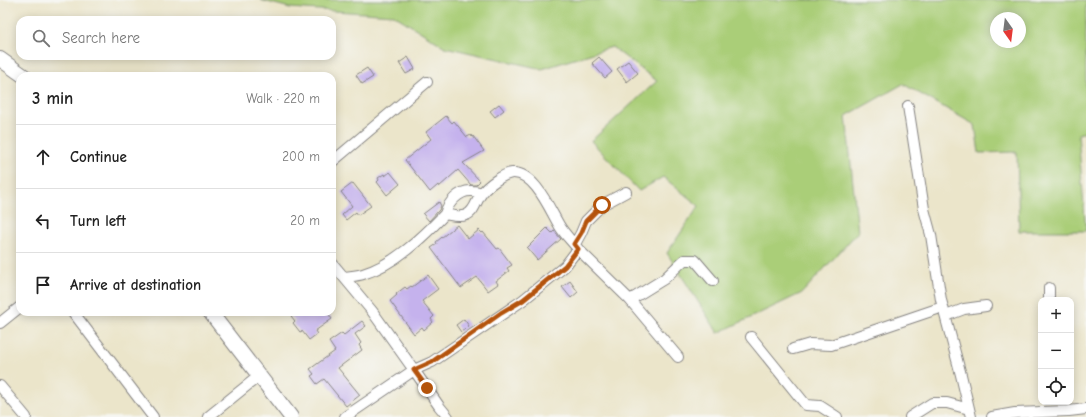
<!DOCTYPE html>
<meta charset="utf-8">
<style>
body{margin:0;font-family:"Comic Neue",sans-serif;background:#f2f2f2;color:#222}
.controls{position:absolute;right:12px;bottom:12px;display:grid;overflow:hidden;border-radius:8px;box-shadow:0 2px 10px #0003}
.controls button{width:36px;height:36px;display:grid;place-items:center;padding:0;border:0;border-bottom:1px solid #e0e0e0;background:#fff;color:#222;font:20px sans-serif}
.compass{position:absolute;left:990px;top:12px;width:36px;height:36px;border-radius:50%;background:#fff;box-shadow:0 2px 10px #0003;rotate:166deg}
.stop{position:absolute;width:12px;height:12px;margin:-9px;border:3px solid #b45309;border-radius:50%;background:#fff}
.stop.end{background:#b45309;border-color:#fff;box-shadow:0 1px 4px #0008}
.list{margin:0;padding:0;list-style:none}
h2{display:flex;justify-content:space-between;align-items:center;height:52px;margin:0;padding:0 16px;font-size:17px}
h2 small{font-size:13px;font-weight:400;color:#767676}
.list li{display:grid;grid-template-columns:26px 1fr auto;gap:12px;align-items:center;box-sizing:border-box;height:64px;padding:0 16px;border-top:1px solid #e0e0e0}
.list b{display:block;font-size:15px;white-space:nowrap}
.list em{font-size:13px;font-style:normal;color:#767676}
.icon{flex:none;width:22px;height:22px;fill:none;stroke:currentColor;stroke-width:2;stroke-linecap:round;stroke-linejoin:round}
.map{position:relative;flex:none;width:1086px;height:417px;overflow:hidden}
.search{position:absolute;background:#fff;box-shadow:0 2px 10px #0003;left:16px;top:16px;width:320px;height:44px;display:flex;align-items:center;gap:10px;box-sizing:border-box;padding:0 14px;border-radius:12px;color:#767676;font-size:15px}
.panel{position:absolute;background:#fff;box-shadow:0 2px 10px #0003;left:16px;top:72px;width:320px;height:244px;border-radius:12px}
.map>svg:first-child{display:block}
.green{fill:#aace78;stroke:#66785a;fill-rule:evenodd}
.building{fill:#c5b2ed}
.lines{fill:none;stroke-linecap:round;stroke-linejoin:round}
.street-casing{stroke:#868482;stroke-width:12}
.secondary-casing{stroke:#868482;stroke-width:16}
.street{stroke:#fff;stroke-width:10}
.secondary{stroke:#fff;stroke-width:14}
.route{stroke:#b45309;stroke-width:5}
</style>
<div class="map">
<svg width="1086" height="417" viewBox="0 0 1086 417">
<rect width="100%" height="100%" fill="#f6f6f2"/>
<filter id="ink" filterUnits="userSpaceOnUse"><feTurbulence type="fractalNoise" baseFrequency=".025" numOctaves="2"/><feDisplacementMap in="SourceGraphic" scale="8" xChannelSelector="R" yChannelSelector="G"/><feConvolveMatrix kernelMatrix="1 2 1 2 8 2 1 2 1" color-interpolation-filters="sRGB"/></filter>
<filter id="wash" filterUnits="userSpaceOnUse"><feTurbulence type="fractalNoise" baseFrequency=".012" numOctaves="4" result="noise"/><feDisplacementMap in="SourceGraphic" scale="16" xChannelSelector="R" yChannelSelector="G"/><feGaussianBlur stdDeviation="0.9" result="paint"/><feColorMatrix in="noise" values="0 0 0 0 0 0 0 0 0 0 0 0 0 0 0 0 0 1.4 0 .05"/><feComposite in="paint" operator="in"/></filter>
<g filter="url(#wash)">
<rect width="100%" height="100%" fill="#ebe5ca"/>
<!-- green -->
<path class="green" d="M260,0H1086V132L1078,134L1086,231H1019L1017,152L979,153L975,125L903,84L846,116L858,232L802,293L718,333L667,253L699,206L663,177L639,191L591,141L657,81L612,47L542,69L445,47L394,15L290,8ZM996,18H1020V42H996Z"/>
<g id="blocks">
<!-- building -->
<path class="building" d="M408,57L415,69L406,74L399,63Z
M599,57L612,72L605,78L592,63Z
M628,61L638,73L627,82L617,69Z
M367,68L373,77L362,84L356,75Z
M499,104L504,110L495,117L490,111Z
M446,116L452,123L454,121L467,137L471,135L472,137L473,136L484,151L463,163L480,181L476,185H471L458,170L439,187L438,185L430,192L405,160L431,139L426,132Z
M390,172L400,184L387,195L377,182L379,180L378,178L384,174L385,176Z
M353,183L371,206L358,215L356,212L346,220L342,215L352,206L341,192Z
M439,202L441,206L439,210L429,221L423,214Z
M457,225L468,239L479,230L482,233L483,232L497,249L499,248L512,265L507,268L509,271L496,281L498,284L488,291L477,277L461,288L431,248L437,244L436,242Z
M547,228L552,233L554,231L561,239L537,260L527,248Z
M428,275L438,289L422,301L434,316L431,319L433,322L424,330L422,327L414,334L390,301L397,295L396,294L405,287L407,289L411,286L412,287Z
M570,281L578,292L571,298L562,287Z
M297,312H327L332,319L315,331L317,334L309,340L302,331L300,332L293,323L295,321L291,316Z
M464,319L469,326L461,332L456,325Z
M362,321L366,326L355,334L361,343L359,345L362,350L338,368L360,395L346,406L324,379L317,384L311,376L314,374L310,369L335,351L329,342L342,333L344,335Z"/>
</g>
</g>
<g filter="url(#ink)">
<use href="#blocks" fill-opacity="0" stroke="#868482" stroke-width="1"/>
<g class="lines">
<defs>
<path id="street" d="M908,106L924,209L931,235L941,300L961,375L971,417
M332,162L427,82
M445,214C448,203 459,190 472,191C475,191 479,192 482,193
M575,244L581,233L586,221L602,205L626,192
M578,249L630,300L678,357
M332,263L372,311L414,370L345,417
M344,277C350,276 357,276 363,274C395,264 422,238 445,214C451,215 459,218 466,215C475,212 476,200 482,193C487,186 503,174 512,173C534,171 550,210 559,225C564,234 572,241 578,249L565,266L523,300L432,362L414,370L439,406L448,417
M1049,288V300
M630,300L664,279L684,260H695L713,281
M73,312L153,417
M946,316L964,309L986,306
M0,323L20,307
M751,337L806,405L820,406L837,417
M793,349L810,344L831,345L943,307
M0,386L26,417
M208,417L259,376
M910,417L932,403H947L969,409
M992,417L1015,413L1069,411L1086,409"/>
<path id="secondary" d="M0,59L24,76
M210,312L291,417"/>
</defs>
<!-- street casing -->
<use href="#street" class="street-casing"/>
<!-- secondary casing -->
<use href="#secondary" class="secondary-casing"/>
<!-- street -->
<use href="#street" class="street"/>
<!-- secondary -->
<use href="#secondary" class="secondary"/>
</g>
</g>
<g class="lines" filter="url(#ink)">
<!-- route -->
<path class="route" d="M427,388L414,370L432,362L501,313L523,300L565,266L578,249L574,244L581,233L586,221L602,205"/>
</g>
</svg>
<div class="controls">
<button>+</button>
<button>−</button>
<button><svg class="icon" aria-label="locate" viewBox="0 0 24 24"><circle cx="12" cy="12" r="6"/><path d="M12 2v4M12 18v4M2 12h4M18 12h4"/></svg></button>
</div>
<svg class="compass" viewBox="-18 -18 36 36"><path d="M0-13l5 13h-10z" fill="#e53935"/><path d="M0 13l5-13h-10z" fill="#767676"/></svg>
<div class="stop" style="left:602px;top:205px"></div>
<div class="stop end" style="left:427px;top:388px"></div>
<div class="search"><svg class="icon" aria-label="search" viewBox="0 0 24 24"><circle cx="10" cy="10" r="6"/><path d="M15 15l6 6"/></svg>Search here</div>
<section class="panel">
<h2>3 min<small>Walk · 220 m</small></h2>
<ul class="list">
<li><svg class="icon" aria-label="ahead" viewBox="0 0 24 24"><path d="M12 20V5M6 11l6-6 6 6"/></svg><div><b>Continue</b></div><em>200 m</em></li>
<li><svg class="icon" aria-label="left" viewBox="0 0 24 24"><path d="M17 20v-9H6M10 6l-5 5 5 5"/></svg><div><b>Turn left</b></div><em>20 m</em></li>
<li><svg class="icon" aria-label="arrive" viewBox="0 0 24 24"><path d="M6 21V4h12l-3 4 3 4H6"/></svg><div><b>Arrive at destination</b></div></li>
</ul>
</section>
</div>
